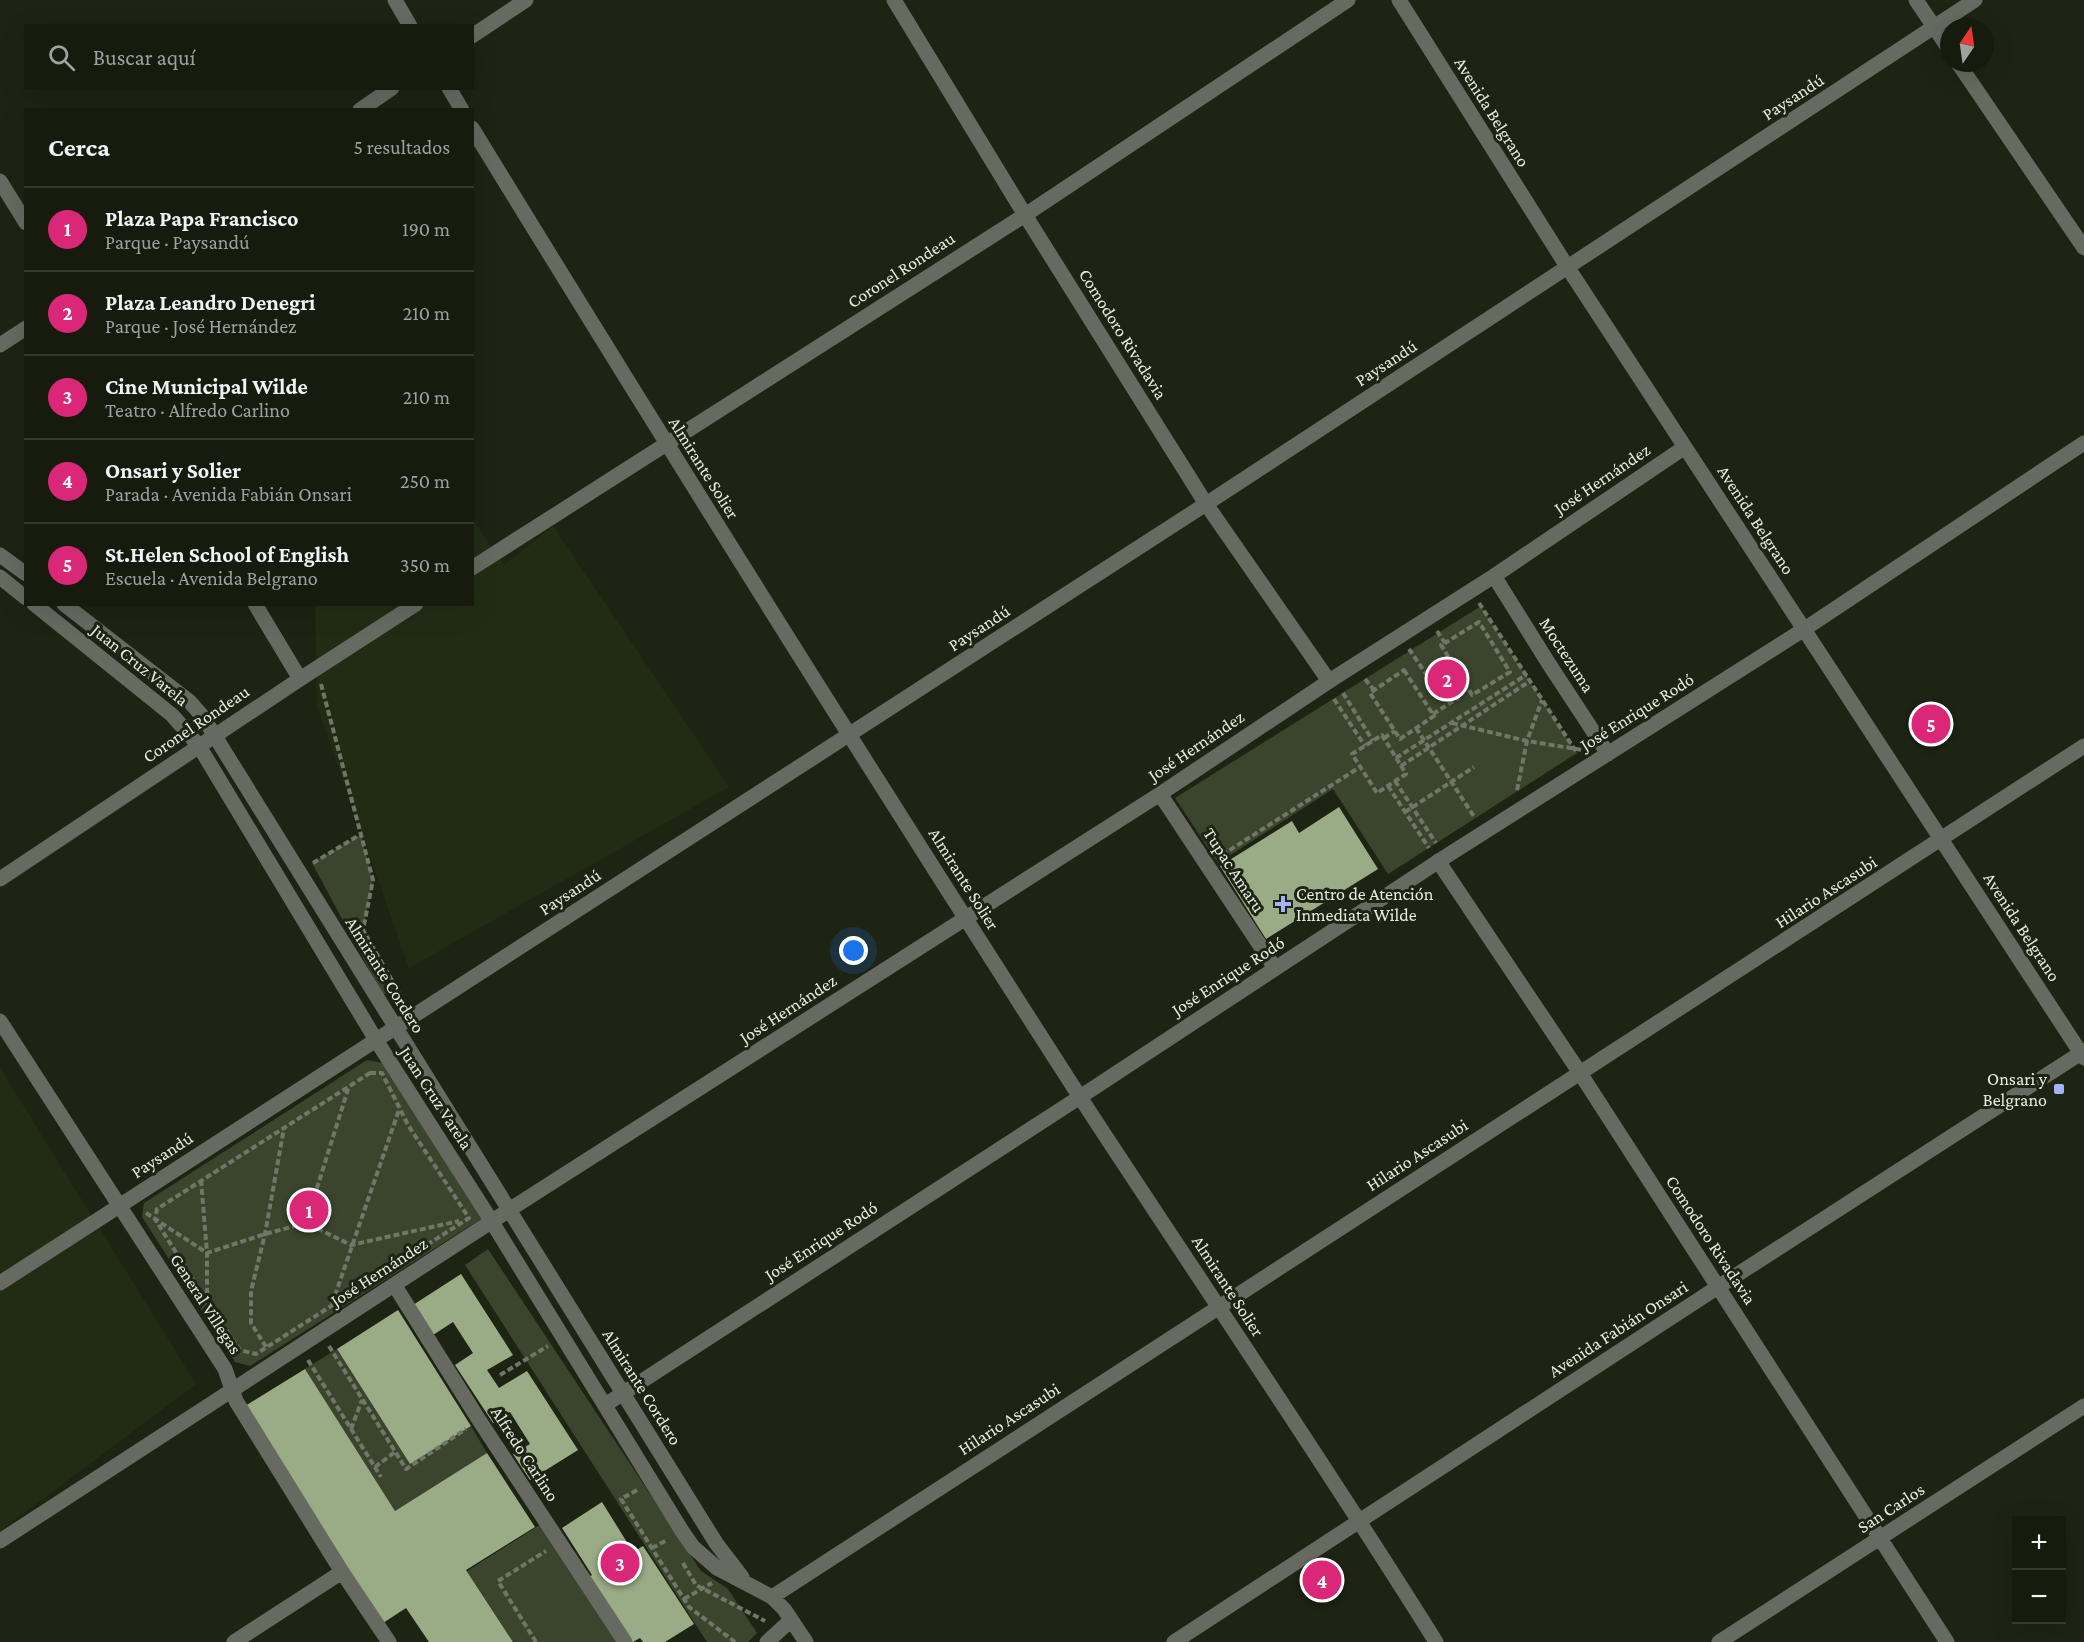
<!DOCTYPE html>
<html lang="es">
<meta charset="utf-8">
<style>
body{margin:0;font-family:"Crimson Pro",serif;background:#23281c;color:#f1f3f6}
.controls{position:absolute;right:18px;bottom:18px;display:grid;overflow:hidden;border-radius:0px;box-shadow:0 6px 24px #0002}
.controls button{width:54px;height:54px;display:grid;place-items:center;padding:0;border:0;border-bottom:2px solid #35392e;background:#161b0e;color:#f1f3f6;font:30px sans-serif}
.compass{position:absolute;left:1940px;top:18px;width:54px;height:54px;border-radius:50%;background:#161b0e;box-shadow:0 6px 24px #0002;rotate:13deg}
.you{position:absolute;left:854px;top:951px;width:21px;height:21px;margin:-15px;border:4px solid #fff;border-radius:50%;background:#1a73e8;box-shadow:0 0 0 9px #1a73e833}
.badge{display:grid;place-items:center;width:39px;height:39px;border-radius:50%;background:#db2777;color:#fff;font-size:20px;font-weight:700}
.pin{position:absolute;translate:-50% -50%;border:3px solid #fff;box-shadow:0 2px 6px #0006}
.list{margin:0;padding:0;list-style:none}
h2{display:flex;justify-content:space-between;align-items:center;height:78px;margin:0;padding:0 24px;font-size:26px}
h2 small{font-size:20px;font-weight:400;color:#9ea19e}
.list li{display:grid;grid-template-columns:39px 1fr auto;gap:18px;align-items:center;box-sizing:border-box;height:84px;padding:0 24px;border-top:2px solid #35392e}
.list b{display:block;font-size:22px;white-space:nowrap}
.list p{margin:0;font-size:20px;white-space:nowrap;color:#9ea19e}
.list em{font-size:20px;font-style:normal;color:#9ea19e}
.icon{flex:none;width:33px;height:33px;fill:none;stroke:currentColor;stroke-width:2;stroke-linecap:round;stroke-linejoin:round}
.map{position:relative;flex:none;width:2084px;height:1642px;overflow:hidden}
.search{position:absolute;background:#161b0e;box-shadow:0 6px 24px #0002;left:24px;top:24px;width:450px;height:66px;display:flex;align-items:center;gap:15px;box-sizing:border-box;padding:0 21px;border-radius:0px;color:#9ea19e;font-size:22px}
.panel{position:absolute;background:#161b0e;box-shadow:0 6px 24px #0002;left:24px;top:108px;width:450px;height:498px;border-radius:0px}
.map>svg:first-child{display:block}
.built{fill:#222c15}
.green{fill:#3b452d}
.building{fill:#9aac85}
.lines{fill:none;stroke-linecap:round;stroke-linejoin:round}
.path{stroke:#707668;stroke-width:4;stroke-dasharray:6 3;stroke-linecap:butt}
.minor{stroke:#666a61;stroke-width:15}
.poi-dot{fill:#a6b1fc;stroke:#1d2413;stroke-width:2}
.labels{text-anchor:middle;stroke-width:6;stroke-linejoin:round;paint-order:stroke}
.street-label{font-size:18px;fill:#e7ece1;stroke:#1d2413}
.poi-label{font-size:18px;fill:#e7ece1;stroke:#1d2413;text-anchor:start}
</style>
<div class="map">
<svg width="2084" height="1642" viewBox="0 0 2084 1642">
<rect width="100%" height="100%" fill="#1d2413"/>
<!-- built -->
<path class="built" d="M473,520L504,565L553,526L729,787L409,968L317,706L315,605L472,604Z
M0,1068L196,1384L0,1531Z"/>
<!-- green -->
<path class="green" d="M1481,606L1577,753L1388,874L1333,789L1218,863L1175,798Z
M361,834L373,880L363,930L398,993L390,996L382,993L312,863Z
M367,1060L383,1063L481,1219L250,1366L235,1362L142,1217L144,1203Z
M488,1249L701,1571L728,1589L757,1633L748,1642H707L465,1265Z
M337,1349L410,1464L471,1426L487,1453L395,1511L305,1369Z
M546,1521L625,1642H513L467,1571Z"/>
<!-- building -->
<path class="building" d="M1339,807L1378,869L1266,939L1220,866L1292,821L1299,833Z
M461,1274L513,1355L487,1370L499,1388L527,1371L578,1450L530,1480L513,1454L530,1444L510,1412L493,1423L455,1365L473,1353L453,1322L433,1335L413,1305Z
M398,1310L471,1426L410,1464L337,1349Z
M305,1369L395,1511L487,1453L535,1527L466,1570L513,1642H429L406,1608L383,1623L245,1406Z
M602,1502L633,1552L643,1546L694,1624L665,1642H643L640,1638L633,1642H626L585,1579L592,1575L562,1528Z"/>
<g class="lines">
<!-- path -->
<path class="path" d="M1479,603L1577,753
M1437,631L1445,643L1441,645L1472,695L1510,672L1479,622L1445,643
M1409,649L1437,690
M1404,670L1434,716L1400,739L1370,693Z
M1365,679L1374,690
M321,684L373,880L363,930L405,1003
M1343,693L1373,741
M1334,699L1365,746
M1433,714L1458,698L1460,678
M1452,723L1527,741L1583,750
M1416,728L1475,818
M1382,735L1406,774L1377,793L1352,754Z
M1384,738L1395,731
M1396,758L1526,675
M1401,766L1530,681
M1395,781L1436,843
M1388,786L1429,848
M1517,790L1527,741L1542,700
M1405,812L1474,767
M1222,855L1360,767
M313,863L361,834
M370,1073H382L408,1125L469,1218L256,1354L240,1350L207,1302L155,1219L157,1209Z
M201,1180L207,1253V1302
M146,1213L207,1253L265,1234L306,1223L351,1245L459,1221
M306,1223L349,1086
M332,1304L399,1110
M329,1346L406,1469L466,1429
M266,1347L251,1323V1291L265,1234L284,1128
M308,1360L381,1477
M500,1375L548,1346
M351,1429L362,1400
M375,1467L395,1452
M637,1490L621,1499L684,1599L689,1607L735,1642
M652,1548L667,1540
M683,1563L696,1585L765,1621
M684,1599L712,1583
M536,1642L498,1581L546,1551"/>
<!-- minor -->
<path class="minor" d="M395,0L410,26
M894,0L1025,215L1206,504L1329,681
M1399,0L1568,268L2084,1058
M1916,0L1949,49
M472,36L526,0
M1958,63L2084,248
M449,88L462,110
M360,110L392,88
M472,128C670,451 871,772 1076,1091C1196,1275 1320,1456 1436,1642
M0,181L26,223
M0,345L26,328
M0,555L26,574
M472,568L1025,215L1348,0
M1494,576L1549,664L1608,754
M0,577L26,598
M34,604L172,715L199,746L376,1040L492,1222L682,1531L693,1547L717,1568L772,1597L784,1609L806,1642
M64,604L190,702L203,717L716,1543L742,1577
M255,604L300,679
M1160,794L1275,968
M1438,861L1580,1073L1947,1642
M0,879L300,679L416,604
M0,1021L225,1369L236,1401L342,1572L389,1642
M0,1283L1206,504L1975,0
M395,1286L479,1420L625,1642
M605,1405L1080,1097L1445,857L1803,630L2084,443
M0,1541L523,1201L1160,794L1334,678L1494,576L1685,447
M772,1597L2084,746
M234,1642L342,1572
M767,1642L791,1620
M1174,1642L1718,1287L2084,1051
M1719,1642L2084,1406"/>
</g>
<!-- markers -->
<g class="poi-dot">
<path d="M1280 895h6v6h6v6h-6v6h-6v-6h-6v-6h6z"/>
<rect x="2053" y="1083" width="12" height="12" rx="3"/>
</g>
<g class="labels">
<!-- street labels -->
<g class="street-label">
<text transform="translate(1793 97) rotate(-33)" y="6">Paysandú</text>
<text transform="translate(1492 112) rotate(58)" y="6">Avenida Belgrano</text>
<text transform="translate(901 270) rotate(-33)" y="6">Coronel Rondeau</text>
<text transform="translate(1123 334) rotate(58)" y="6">Comodoro Rivadavia</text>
<text transform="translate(1386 363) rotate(-33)" y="6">Paysandú</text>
<text transform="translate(704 468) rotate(58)" y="6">Almirante Solier</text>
<text transform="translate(1602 479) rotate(-34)" y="6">José Hernández</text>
<text transform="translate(1756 520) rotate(57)" y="6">Avenida Belgrano</text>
<text transform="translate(979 628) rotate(-33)" y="6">Paysandú</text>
<text transform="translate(1567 655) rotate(57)" y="6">Moctezuma</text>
<text transform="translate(140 665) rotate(39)" y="6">Juan Cruz Varela</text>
<text transform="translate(1637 712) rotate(-32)" y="6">José Enrique Rodó</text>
<text transform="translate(196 724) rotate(-34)" y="6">Coronel Rondeau</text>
<text transform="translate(1196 746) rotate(-34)" y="6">José Hernández</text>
<text transform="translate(1234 870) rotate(57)" y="6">Tupac Amaru</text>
<text transform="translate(964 879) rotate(58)" y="6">Almirante Solier</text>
<text transform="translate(570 892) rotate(-33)" y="6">Paysandú</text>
<text transform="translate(1826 892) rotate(-33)" y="6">Hilario Ascasubi</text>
<text transform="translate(2022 927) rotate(57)" y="6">Avenida Belgrano</text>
<text transform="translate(385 975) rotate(58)" y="6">Almirante Cordero</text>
<text transform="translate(1228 976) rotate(-33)" y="6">José Enrique Rodó</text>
<text transform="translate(788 1009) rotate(-33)" y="6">José Hernández</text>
<text transform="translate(436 1098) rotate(57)" y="6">Juan Cruz Varela</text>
<text transform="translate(162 1155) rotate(-33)" y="6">Paysandú</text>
<text transform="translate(1417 1155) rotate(-33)" y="6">Hilario Ascasubi</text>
<text transform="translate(1711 1240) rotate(57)" y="6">Comodoro Rivadavia</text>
<text transform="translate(821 1241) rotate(-33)" y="6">José Enrique Rodó</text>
<text transform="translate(379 1272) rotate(-33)" y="6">José Hernández</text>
<text transform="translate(1228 1286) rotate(57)" y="6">Almirante Solier</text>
<text transform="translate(206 1304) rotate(57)" y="6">General Villegas</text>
<text transform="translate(1618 1329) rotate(-33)" y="6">Avenida Fabián Onsari</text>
<text transform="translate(642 1387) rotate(58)" y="6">Almirante Cordero</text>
<text transform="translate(1009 1419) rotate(-33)" y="6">Hilario Ascasubi</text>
<text transform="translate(525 1454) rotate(57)" y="6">Alfredo Carlino</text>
<text transform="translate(1891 1508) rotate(-33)" y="6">San Carlos</text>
</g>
<!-- poi labels -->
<g class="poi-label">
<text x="1296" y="900">Centro de Atención<tspan x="1296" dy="21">Inmediata Wilde</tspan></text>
<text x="2047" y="1085" text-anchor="end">Onsari y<tspan x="2047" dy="21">Belgrano</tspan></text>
</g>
</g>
</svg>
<div class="controls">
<button>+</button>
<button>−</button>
</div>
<svg class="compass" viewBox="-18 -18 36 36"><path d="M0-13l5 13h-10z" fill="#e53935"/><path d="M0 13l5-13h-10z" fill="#9ea19e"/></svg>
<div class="you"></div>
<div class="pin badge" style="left:309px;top:1210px">1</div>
<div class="pin badge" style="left:1447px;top:679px">2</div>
<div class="pin badge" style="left:620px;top:1563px">3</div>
<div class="pin badge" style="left:1322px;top:1580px">4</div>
<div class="pin badge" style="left:1931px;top:724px">5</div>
<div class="search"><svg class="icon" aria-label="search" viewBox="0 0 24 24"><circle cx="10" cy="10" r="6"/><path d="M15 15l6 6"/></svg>Buscar aquí</div>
<section class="panel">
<h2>Cerca<small>5 resultados</small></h2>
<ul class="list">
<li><span class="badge">1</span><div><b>Plaza Papa Francisco</b><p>Parque · Paysandú</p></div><em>190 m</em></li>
<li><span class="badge">2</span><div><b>Plaza Leandro Denegri</b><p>Parque · José Hernández</p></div><em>210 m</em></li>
<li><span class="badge">3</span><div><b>Cine Municipal Wilde</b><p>Teatro · Alfredo Carlino</p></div><em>210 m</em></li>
<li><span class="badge">4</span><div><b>Onsari y Solier</b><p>Parada · Avenida Fabián Onsari</p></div><em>250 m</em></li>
<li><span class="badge">5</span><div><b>St.Helen School of English</b><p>Escuela · Avenida Belgrano</p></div><em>350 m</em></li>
</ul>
</section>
</div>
